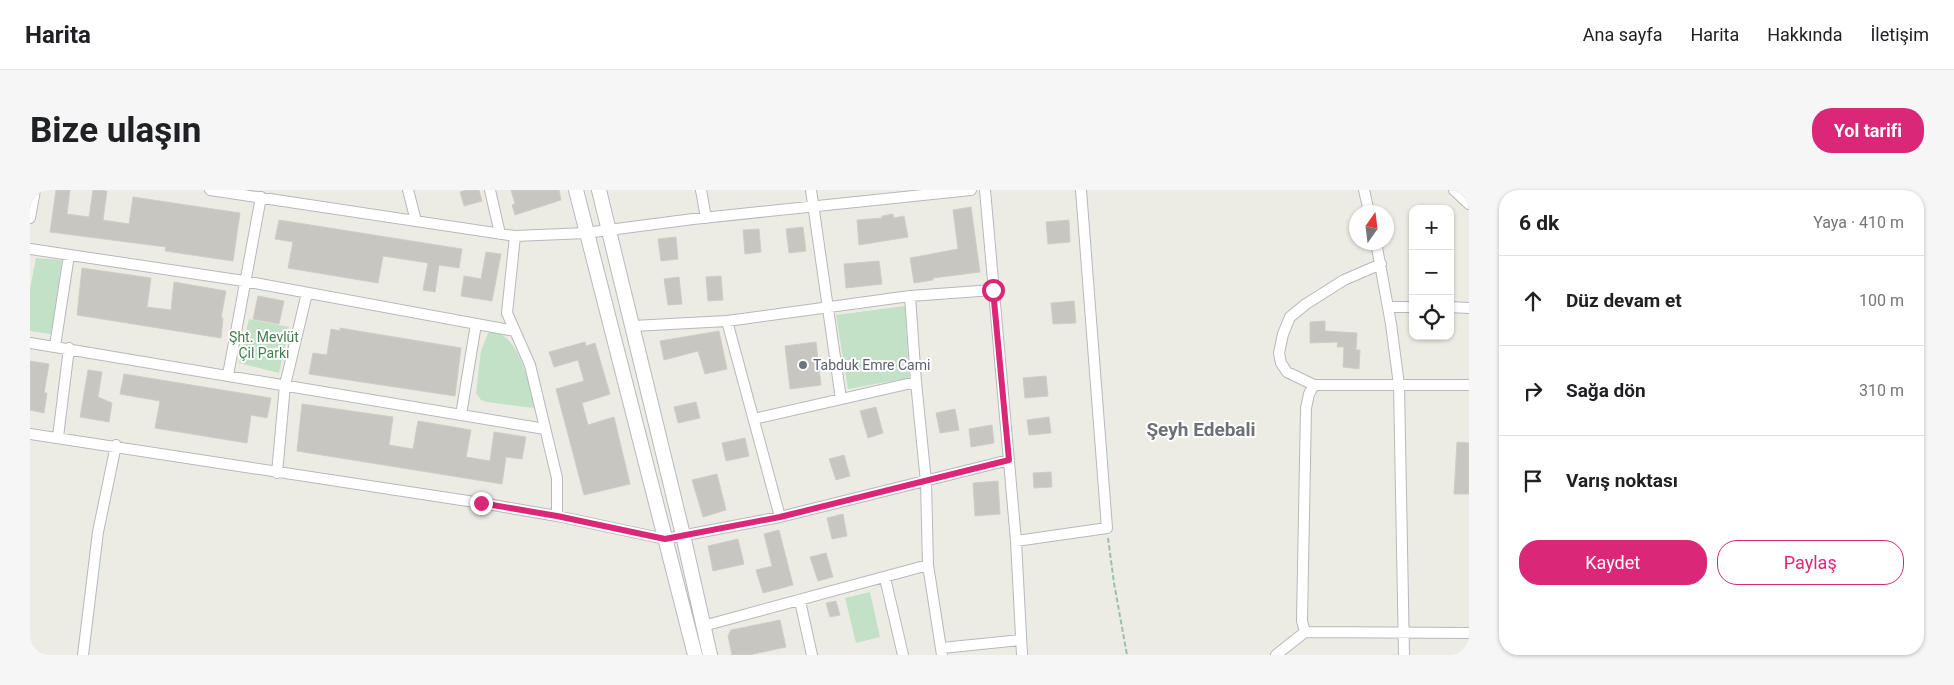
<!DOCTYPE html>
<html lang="tr">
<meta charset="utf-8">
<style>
body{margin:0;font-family:Roboto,sans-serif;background:#f6f6f6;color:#202124}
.controls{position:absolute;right:15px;top:15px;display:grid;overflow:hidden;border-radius:10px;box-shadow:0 1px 4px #0004}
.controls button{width:45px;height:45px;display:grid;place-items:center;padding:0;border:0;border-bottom:1px solid #e0e0e0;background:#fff;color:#202124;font:25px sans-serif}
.compass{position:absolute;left:1319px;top:15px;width:45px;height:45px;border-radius:50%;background:#fff;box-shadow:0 1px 4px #0004;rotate:14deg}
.stop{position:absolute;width:15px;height:15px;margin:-11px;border:4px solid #db2777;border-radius:50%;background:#fff}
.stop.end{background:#db2777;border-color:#fff;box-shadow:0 1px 5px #0008}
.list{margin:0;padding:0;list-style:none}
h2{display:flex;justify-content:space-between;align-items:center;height:65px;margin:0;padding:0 20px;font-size:21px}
h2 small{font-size:16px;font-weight:400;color:#757577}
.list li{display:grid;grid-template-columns:32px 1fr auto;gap:15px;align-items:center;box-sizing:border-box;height:90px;padding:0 20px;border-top:1px solid #e0e0e0}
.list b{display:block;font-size:19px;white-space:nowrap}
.list em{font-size:16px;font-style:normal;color:#757577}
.actions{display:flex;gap:10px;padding:15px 20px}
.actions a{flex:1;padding:11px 0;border:1px solid #db2777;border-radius:20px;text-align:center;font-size:18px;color:#db2777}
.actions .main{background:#db2777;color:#fff}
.icon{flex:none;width:28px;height:28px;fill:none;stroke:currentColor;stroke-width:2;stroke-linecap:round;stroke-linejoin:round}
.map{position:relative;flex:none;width:1439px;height:465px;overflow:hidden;border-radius:20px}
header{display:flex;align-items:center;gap:30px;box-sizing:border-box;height:70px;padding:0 25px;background:#fff;border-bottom:1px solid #e0e0e0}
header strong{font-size:24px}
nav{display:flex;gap:28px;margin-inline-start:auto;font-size:18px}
.intro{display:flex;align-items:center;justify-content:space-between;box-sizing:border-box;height:120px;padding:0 30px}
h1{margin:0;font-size:35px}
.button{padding:12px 22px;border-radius:20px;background:#db2777;color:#fff;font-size:18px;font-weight:700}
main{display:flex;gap:30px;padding:0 30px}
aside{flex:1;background:#fff;border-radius:20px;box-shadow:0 1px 4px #0004}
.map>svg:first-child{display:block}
.green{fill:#c3e1c6}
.building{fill:#c8c6c0;stroke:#d0cec3}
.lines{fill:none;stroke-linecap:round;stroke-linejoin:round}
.street-casing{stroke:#b6b8bc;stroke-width:12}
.secondary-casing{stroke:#b7b9be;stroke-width:16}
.path{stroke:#9cbfaa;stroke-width:2;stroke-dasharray:5 2.5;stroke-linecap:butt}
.street{stroke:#fff;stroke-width:10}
.secondary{stroke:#fff;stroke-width:14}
.route{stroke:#db2777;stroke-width:6}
.worship-dot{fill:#6b7280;stroke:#fff;stroke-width:2}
.labels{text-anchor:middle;stroke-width:4;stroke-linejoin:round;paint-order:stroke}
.park-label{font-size:14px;fill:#3f7f49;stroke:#fff}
.worship-label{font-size:14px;fill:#5b616d;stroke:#fff;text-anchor:start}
.district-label{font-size:19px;font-weight:bold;fill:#6d7074;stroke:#fff}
</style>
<header>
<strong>Harita</strong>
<nav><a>Ana sayfa</a><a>Harita</a><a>Hakkında</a><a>İletişim</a></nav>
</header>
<div class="intro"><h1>Bize ulaşın</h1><a class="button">Yol tarifi</a></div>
<main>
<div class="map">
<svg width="1439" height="465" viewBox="0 0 1439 465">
<rect width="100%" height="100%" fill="#edece4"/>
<!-- green -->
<path class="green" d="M6,68L32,70L21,144L0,141V99Z
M875,116L879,188L818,199L806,125Z
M219,129L259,137L249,183L209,173Z
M463,141C490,147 500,194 504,218L457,212L451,210L446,203L451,161L458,143Z
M840,402L850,447L826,453L815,408Z"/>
<!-- building -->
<path class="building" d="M26,0H40L37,24L59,27L63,0L77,1L73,30L99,34L103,7L210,23L203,71L135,61L136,57L20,42Z
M437,0H449L452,11L434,16L430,2Z
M481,0H529L531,10L485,25L482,15L485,14Z
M941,17L950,82L903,88V90L884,93L880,68L928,59L923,20Z
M863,24L864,28L874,26L878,47L829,55L827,30L852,28V26Z
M249,30L432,59L429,78L409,75L405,102L393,100L398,73L353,66L348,93L258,78L263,52L245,49Z
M1039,30L1040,52L1018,54L1016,32Z
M773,37L776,61L759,63L756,39Z
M729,39L731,62L715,64L713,40Z
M646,47L648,69L631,71L628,49Z
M456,62L471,64L462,111L431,106L434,86L451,89Z
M849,71L852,94L816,98L814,74Z
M52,78L121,88L117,117L141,120L144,92L196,101L191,128H193L191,148L47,125Z
M691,86L693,110L678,111L676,87Z
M649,87L652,114L638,115L634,89Z
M228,106L254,111L249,134L223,129Z
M1044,111L1046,133L1023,134L1021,113Z
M1295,131V141L1327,143L1326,160H1330L1329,179L1313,177L1314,157H1307L1308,152L1280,153V132Z
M310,138L431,158L425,206L279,184L283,163L297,165L301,139L310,141Z
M689,141L697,179L675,184L668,161L634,170L630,151Z
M555,152L556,156L565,153L580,204L552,213L558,235L584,227L600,294L554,305L526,199L554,191L548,170L524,177L519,162Z
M786,152L791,195L760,199L755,156Z
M0,171L19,174L14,203H17L14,223L0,220Z
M58,180L72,182L68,207L82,213L79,232L50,227Z
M94,184L241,208L237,228L221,225L217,253L125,238L130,211L90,204Z
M1016,186L1018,206L995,208L993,188Z
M666,212L670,228L648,233L644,217Z
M272,214L363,227L359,255L383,259L388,231L441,240L436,267L460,271L464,242L496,247L492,269L476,267L472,294L267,261Z
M846,217L853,243L838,248L830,221Z
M925,219L929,240L910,243L906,223Z
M1019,227L1021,243L999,245L997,230Z
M962,235L964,253L941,257L939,239Z
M715,248L719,266L696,271L692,253Z
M1427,252L1439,253V304H1424Z
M814,265L820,286L806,290L799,269Z
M1021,282L1022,297L1004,298L1003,283Z
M687,284L696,320L673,327L662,290Z
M968,291L970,324L945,326L943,293Z
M813,324L817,346L802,349L797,328Z
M749,340L763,395L733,403L726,380L742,376L734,344Z
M708,349L714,374L683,381L678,356Z
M796,363L803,387L788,391L780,367Z
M806,411L810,425L800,427L796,413Z
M750,430L756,457L719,465H702L698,446L701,440Z"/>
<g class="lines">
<defs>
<path id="street" d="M180,0L485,46L556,43L663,29L941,0
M378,0L386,31
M460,0L470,44
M671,0L676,28
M781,0L811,209
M955,0L986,351L992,465
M1334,0L1339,22
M1424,0L1439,14
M0,28L5,0
M485,46L477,123L500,175L527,288V326
M1346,52L1361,134L1369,195L1374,465
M0,59L214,91L485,141
M1351,74L1314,90L1276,114L1260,127L1253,144L1249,163L1251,173L1257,182L1284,195H1439
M880,106L886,192L896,292L898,375L912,465
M1358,117H1383
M1420,117L1439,118
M697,131L750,327
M603,136L697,131L880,106L963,100
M0,153L515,239
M25,156L39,65
M198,185L231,7
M431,225L446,134
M724,229L886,192
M0,244L451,313L527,326L635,349L750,327L979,270
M28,247L39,158
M247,283L255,195L277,103
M986,351L1077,338L1051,0
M855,388L873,465
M770,411L782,465
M673,436L898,375
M1275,442L1272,431L1276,218L1279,204L1284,195
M912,458L991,450
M53,465L68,342L86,255
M1246,465L1275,442L1439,443"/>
<path id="secondary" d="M546,0L665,465
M569,0L653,345L680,465"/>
</defs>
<!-- street casing -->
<use href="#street" class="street-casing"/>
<!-- secondary casing -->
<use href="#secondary" class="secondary-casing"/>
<!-- path -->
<path class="path" d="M1078,348L1084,393L1097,465"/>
<!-- street -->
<use href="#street" class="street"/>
<!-- secondary -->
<use href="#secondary" class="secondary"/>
</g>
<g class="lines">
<!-- route -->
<path class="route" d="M451,313L527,326L635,349L750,327L979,270L963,100"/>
</g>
<!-- markers -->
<circle class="worship-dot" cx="773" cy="175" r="5"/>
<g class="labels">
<!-- park labels -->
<g class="park-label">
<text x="234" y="152">Şht. Mevlüt<tspan x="234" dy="16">Çil Parkı</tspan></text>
</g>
<!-- worship labels -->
<g class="worship-label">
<text x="783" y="180">Tabduk Emre Cami</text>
</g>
<!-- district labels -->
<g class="district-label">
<text x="1171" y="246">Şeyh Edebali</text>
</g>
</g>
</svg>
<div class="controls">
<button>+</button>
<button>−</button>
<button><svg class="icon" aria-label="locate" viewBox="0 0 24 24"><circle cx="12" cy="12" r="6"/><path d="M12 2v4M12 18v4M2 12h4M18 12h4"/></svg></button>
</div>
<svg class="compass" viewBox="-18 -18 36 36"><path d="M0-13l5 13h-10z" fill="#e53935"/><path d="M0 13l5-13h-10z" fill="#757577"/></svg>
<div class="stop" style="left:963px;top:100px"></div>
<div class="stop end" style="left:451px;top:313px"></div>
</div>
<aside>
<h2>6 dk<small>Yaya · 410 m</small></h2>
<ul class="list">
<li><svg class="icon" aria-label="ahead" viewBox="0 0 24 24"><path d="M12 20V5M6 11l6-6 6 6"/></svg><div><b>Düz devam et</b></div><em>100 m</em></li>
<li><svg class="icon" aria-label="right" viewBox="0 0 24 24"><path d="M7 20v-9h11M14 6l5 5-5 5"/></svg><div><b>Sağa dön</b></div><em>310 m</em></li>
<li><svg class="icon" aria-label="arrive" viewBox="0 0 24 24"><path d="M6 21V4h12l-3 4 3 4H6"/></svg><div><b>Varış noktası</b></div></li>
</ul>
<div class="actions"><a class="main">Kaydet</a><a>Paylaş</a></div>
</aside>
</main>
